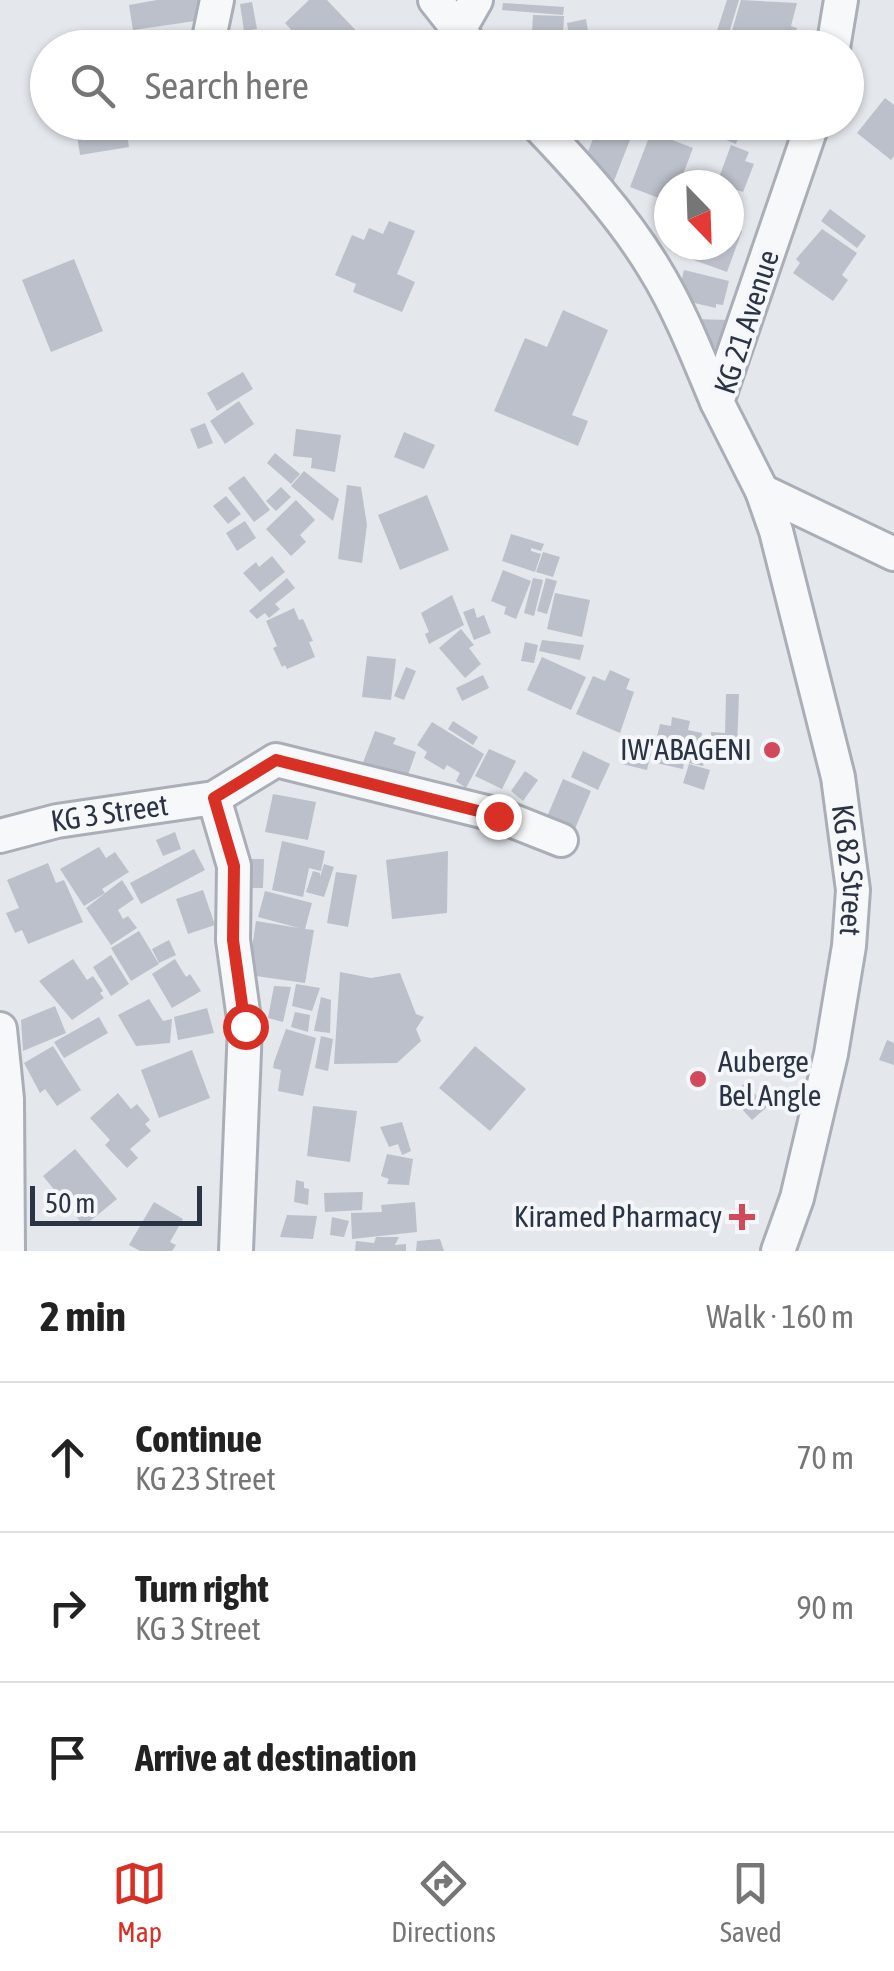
<!DOCTYPE html>
<meta charset="utf-8">
<style>
body{margin:0;font-family:"Asap Condensed",sans-serif;background:#f6f6f6;color:#222}
.compass{position:absolute;left:654px;top:170px;width:90px;height:90px;border-radius:50%;background:#fff;box-shadow:0 2px 8px #0004;rotate:157deg}
.scale{position:absolute;left:30px;bottom:25px;width:172px;box-sizing:border-box;padding-left:10px;border:5px solid #2b3445;border-top:0;font-size:28px;line-height:35px;white-space:nowrap;color:#2b3445;-webkit-text-stroke:8px #f4f6f9;paint-order:stroke}
.stop{position:absolute;width:30px;height:30px;margin:-22px;border:8px solid #d93025;border-radius:50%;background:#fff}
.stop.end{background:#d93025;border-color:#fff;box-shadow:0 2px 10px #0008}
.list{margin:0;padding:0;list-style:none}
h2{display:flex;justify-content:space-between;align-items:center;height:130px;margin:0;padding:0 40px;font-size:42px}
h2 small{font-size:32px;font-weight:400;color:#767676}
.list li{display:grid;grid-template-columns:65px 1fr auto;gap:30px;align-items:center;box-sizing:border-box;height:150px;padding:0 40px;border-top:2px solid #e0e0e0}
.list b{display:block;font-size:38px;white-space:nowrap}
.list p{margin:0;font-size:32px;white-space:nowrap;color:#767676}
.list em{font-size:32px;font-style:normal;color:#767676}
.icon{flex:none;width:55px;height:55px;fill:none;stroke:currentColor;stroke-width:2;stroke-linecap:round;stroke-linejoin:round}
.map{position:relative;flex:none;width:894px;height:1251px;overflow:hidden}
.search{position:absolute;background:#fff;box-shadow:0 2px 8px #0004;left:30px;right:30px;top:30px;height:110px;display:flex;align-items:center;gap:25px;box-sizing:border-box;padding:0 35px;border-radius:55px;color:#767676;font-size:38px}
.sheet{height:580px;background:#fff}
nav{display:flex;justify-content:space-around;align-items:center;box-sizing:border-box;height:140px;border-top:2px solid #e0e0e0;background:#fff;font-size:28px;color:#767676}
nav a{display:grid;justify-items:center;gap:5px}
nav .on{color:#d93025}
.map>svg:first-child{display:block}
.building{fill:#bbc0ca}
.lines{fill:none;stroke-linecap:round;stroke-linejoin:round}
.minor-casing{stroke:#a9aeb7;stroke-width:38}
.minor{stroke:#f7f8fa;stroke-width:32}
.route{stroke:#d93025;stroke-width:12}
.poi-dot{fill:#d1495b;stroke:#f4f6f9;stroke-width:4}
.labels{text-anchor:middle;stroke-width:8;stroke-linejoin:round;paint-order:stroke}
.street-label{font-size:30px;fill:#2b3445;stroke:#f4f6f9}
.poi-label{font-size:30px;fill:#2b3445;stroke:#f4f6f9;text-anchor:end}
</style>
<div class="map">
<svg width="894" height="1251" viewBox="0 0 894 1251">
<rect width="100%" height="100%" fill="#e4e7ec"/>
<!-- building -->
<path class="building" d="M157,0H206L209,19L133,30L129,5Z
M309,0H327L365,40L357,48H296L288,39L294,33L285,23Z
M727,0H739L726,43L714,40Z
M741,0L797,3L791,26L797,28L791,48H742L729,41Z
M252,2L257,29L244,31L240,4Z
M503,3L564,7L563,15L502,10Z
M533,15L564,16L563,34L532,32Z
M586,19L591,48H571L567,23Z
M885,98L894,105V156L891,160L857,133Z
M75,122H125L129,147L80,155Z
M600,122H637L610,191L582,166Z
M683,122H732L730,126L741,131L736,144Z
M651,132L693,148L679,185H669V202L630,187Z
M731,145L749,152L745,161L754,164L743,192L717,183Z
M830,209L866,236L857,248L821,221Z
M389,221L415,231L397,274L415,282L402,312L353,292L356,284L335,275L352,235L364,240L369,228L383,234Z
M729,226L742,231L727,272L688,258L693,245H729Z
M822,229L857,253L842,275L848,280L833,301L793,273L800,263L796,259Z
M74,259L103,331L51,352L22,280Z
M684,270L729,281L723,305L716,304V308L677,299Z
M563,310L608,330L572,415L588,421L578,446L494,411L525,338L547,347Z
M693,319L728,320L724,349L701,345Z
M243,372L253,389L217,411L207,393Z
M239,401L254,424L225,444L210,421Z
M205,423L213,443L198,449L190,429Z
M296,429L341,435L335,472L311,468L312,458L293,456Z
M404,432L435,445L424,469L394,457Z
M275,453L300,474L291,484L267,463Z
M304,471L339,499L333,521L291,486Z
M244,476L270,510L254,522L228,488Z
M347,485L361,487L367,525L362,563L338,559Z
M281,487L291,497L276,511L266,501Z
M427,495L449,550L400,570L378,515Z
M226,496L241,514L228,524L213,506Z
M296,500L315,520L300,535L306,542L291,556L266,529Z
M245,521L256,538L237,551L226,533Z
M511,534L544,544L541,551L531,548V551L541,554L535,572L502,561Z
M543,552L560,557L553,577L536,572Z
M272,556L285,572L260,592L243,573L256,562L259,567Z
M503,570L531,581L516,619L504,614L506,607L491,601Z
M287,578L295,588L275,604L280,609L269,618L265,613L257,619L249,611Z
M533,578L543,580L534,616L524,613Z
M546,578L557,581L547,614L537,611Z
M555,593L590,600L582,637L547,629Z
M452,595L464,625L429,644L425,634L429,632L421,613Z
M294,608L299,620L303,619L313,641L309,642L315,657L287,669L285,665L282,667L273,648L277,646L266,621Z
M474,608L477,618L484,615L491,633L474,640L463,612Z
M461,629L474,645L469,648L481,664L465,678L439,648Z
M542,640L584,645L580,660L539,651Z
M525,642L538,645L534,663L521,661Z
M367,656L396,659L391,700L362,697Z
M542,657L586,677L571,710L527,690Z
M406,667L416,671L404,700L394,696Z
M610,670L630,679L626,689L634,692L620,733L576,714L593,676L605,681Z
M483,675L489,688L462,701L456,688Z
M726,694H739L737,748L711,747V732L725,733Z
M672,717L690,721L688,730L702,733L701,739L709,741L703,766L684,762L683,769L651,762L660,724L671,726Z
M453,721L478,737L473,745L448,729Z
M432,722L484,754L466,788L456,781L460,773L447,765L444,770L424,758L427,752L417,745Z
M375,731L396,738L393,744L416,752L405,783L361,768Z
M626,747L651,753L647,770L622,764Z
M489,749L516,761L502,789L475,776Z
M583,751L610,764L598,790L571,777Z
M689,764L710,770L704,790L683,783Z
M525,771L538,780L523,801L511,791Z
M563,779L591,791L574,831L546,819Z
M273,794L316,802L308,840L265,832Z
M175,832L181,849L163,856L156,840Z
M282,841L325,851L321,871L309,868L303,897L272,890Z
M99,847L106,858L115,852L129,872L102,889L105,893L84,906L60,869Z
M194,849L205,870L141,904L130,883Z
M448,851L447,913L392,919L386,860Z
M249,859H264L263,888H248Z
M48,863L56,883L64,880L83,922L28,944L22,930L15,933L6,913L19,908L7,880Z
M324,864L334,867L324,897L306,892L313,871L320,873V877Z
M336,872L357,875L348,927L327,923Z
M122,880L134,899L118,910L123,919L128,916L137,928L111,945L86,908Z
M203,890L215,925L188,934L176,899Z
M265,891L312,903L305,929L314,930L305,983L248,975L256,921L299,928L258,917Z
M139,931L159,964L131,981L111,948Z
M169,940L176,955L159,963L152,949Z
M111,955L129,984L111,996L93,967Z
M73,959L87,980L93,976L103,991L100,993L104,998L72,1020L39,981Z
M175,959L186,977L190,974L201,991L172,1008L152,974Z
M340,972L371,978L400,973L416,1014L424,1017L416,1029L421,1041L397,1063L334,1064Z
M296,984L320,988L312,1011L292,1006Z
M274,986L291,987L283,1022L268,1018Z
M321,997L331,1000L330,1033L314,1031Z
M149,999L163,1021L172,1019L170,1043L136,1046L118,1015Z
M55,1006L66,1033L23,1051L21,1020Z
M207,1008L214,1033L178,1040L174,1017Z
M295,1012L310,1015L308,1032L291,1027Z
M99,1017L108,1033L64,1058L54,1042Z
M286,1029L316,1038L303,1096L278,1091L281,1070L273,1068L274,1062Z
M321,1036L333,1039L328,1071L315,1068Z
M887,1040L894,1043V1065L879,1060Z
M53,1046L81,1090L57,1106L45,1089L40,1093L24,1063Z
M475,1046L526,1089L490,1131L439,1088Z
M192,1050L210,1098L159,1118L141,1070Z
M745,1083L767,1107L752,1120L730,1096Z
M118,1093L131,1109L137,1104L150,1120L145,1124L151,1131L130,1149L138,1158L127,1168L105,1145L110,1140L90,1118Z
M313,1106L357,1111L350,1162L307,1156Z
M402,1122L411,1151L402,1155L398,1144L389,1147L380,1127Z
M75,1149L117,1199L84,1226L43,1176Z
M387,1154L413,1159L409,1185L387,1184L389,1179L381,1176Z
M296,1180L304,1182V1188L309,1189L308,1205L294,1202Z
M363,1192L362,1210L325,1212L324,1193Z
M154,1202L183,1219L170,1242L176,1245L172,1251H140L129,1245Z
M415,1202L417,1232L352,1239L351,1213L382,1212L381,1205Z
M287,1215L317,1216L313,1239L280,1237Z
M332,1217L349,1221L344,1237L330,1235Z
M376,1237H399L395,1245L406,1244V1251H355L356,1241L374,1243Z
M440,1239L444,1251H416L417,1241Z"/>
<g class="lines">
<defs>
<g id="minor">
<path d="M435,0L473,48"/>
<path d="M460,28L476,0"/>
<path d="M207,48L217,0"/>
<path d="M833,48L841,0"/>
<path d="M535,122C578,167 622,215 654,268C680,310 698,357 717,402"/>
<path d="M813,122L717,402L762,491L894,554"/>
<path id="s1" d="M762,491L776,531L838,777L853,890L849,946L831,1054L797,1198L778,1251"/>
<path d="M214,798L234,866L233,940L245,1026L236,1251"/>
<path id="s2" d="M0,836L57,821L214,798L276,760L498,815L561,840"/>
<path d="M0,1029L7,1099L8,1251"/>
</g>
</defs>
<!-- minor casing -->
<use href="#minor" class="minor-casing"/>
<!-- minor -->
<use href="#minor" class="minor"/>
</g>
<g class="lines">
<!-- route -->
<path class="route" d="M245,1026L233,940L234,866L214,798L276,760L498,816"/>
</g>
<!-- markers -->
<g class="poi-dot">
<circle cx="772" cy="750" r="10"/>
<circle cx="698" cy="1079" r="10"/>
<path d="M737 1202h10v10h10v10h-10v10h-10v-10h-10v-10h10z"/>
</g>
<g class="labels">
<!-- street labels -->
<g class="street-label">
<text transform="translate(747 322) rotate(-72)" y="10">KG 21 Avenue</text>
<text dy="10" stroke="none"><textPath href="#s2" startOffset="112">KG 3 Street</textPath></text>
<text dy="10" stroke="none"><textPath href="#s1" startOffset="390">KG 82 Street</textPath></text>
</g>
<!-- poi labels -->
<g class="poi-label">
<text x="752" y="760">IW'ABAGENI</text>
<text x="718" y="1072" text-anchor="start">Auberge<tspan x="718" dy="34">Bel Angle</tspan></text>
<text x="722" y="1227">Kiramed Pharmacy</text>
</g>
</g>
</svg>
<svg class="compass" viewBox="-18 -18 36 36"><path d="M0-13l5 13h-10z" fill="#e53935"/><path d="M0 13l5-13h-10z" fill="#767676"/></svg>
<div class="scale">50 m</div>
<div class="stop" style="left:245px;top:1026px"></div>
<div class="stop end" style="left:498px;top:816px"></div>
<div class="search"><svg class="icon" aria-label="search" viewBox="0 0 24 24"><circle cx="10" cy="10" r="6"/><path d="M15 15l6 6"/></svg>Search here</div>
</div>
<section class="sheet">
<h2>2 min<small>Walk · 160 m</small></h2>
<ul class="list">
<li><svg class="icon" aria-label="ahead" viewBox="0 0 24 24"><path d="M12 20V5M6 11l6-6 6 6"/></svg><div><b>Continue</b><p>KG 23 Street</p></div><em>70 m</em></li>
<li><svg class="icon" aria-label="right" viewBox="0 0 24 24"><path d="M7 20v-9h11M14 6l5 5-5 5"/></svg><div><b>Turn right</b><p>KG 3 Street</p></div><em>90 m</em></li>
<li><svg class="icon" aria-label="arrive" viewBox="0 0 24 24"><path d="M6 21V4h12l-3 4 3 4H6"/></svg><div><b>Arrive at destination</b></div></li>
</ul>
</section>
<nav>
<a class="on"><svg class="icon" aria-label="map" viewBox="0 0 24 24"><path d="M3 6l6-2 6 2 6-2v14l-6 2-6-2-6 2zM9 4v14M15 6v14"/></svg>Map</a>
<a><svg class="icon" aria-label="directions" viewBox="0 0 24 24"><path d="M12 3l9 9-9 9-9-9zM9 14v-3h6M13 9l2 2-2 2"/></svg>Directions</a>
<a><svg class="icon" aria-label="saved" viewBox="0 0 24 24"><path d="M7 4h10v16l-5-4-5 4z"/></svg>Saved</a>
</nav>
